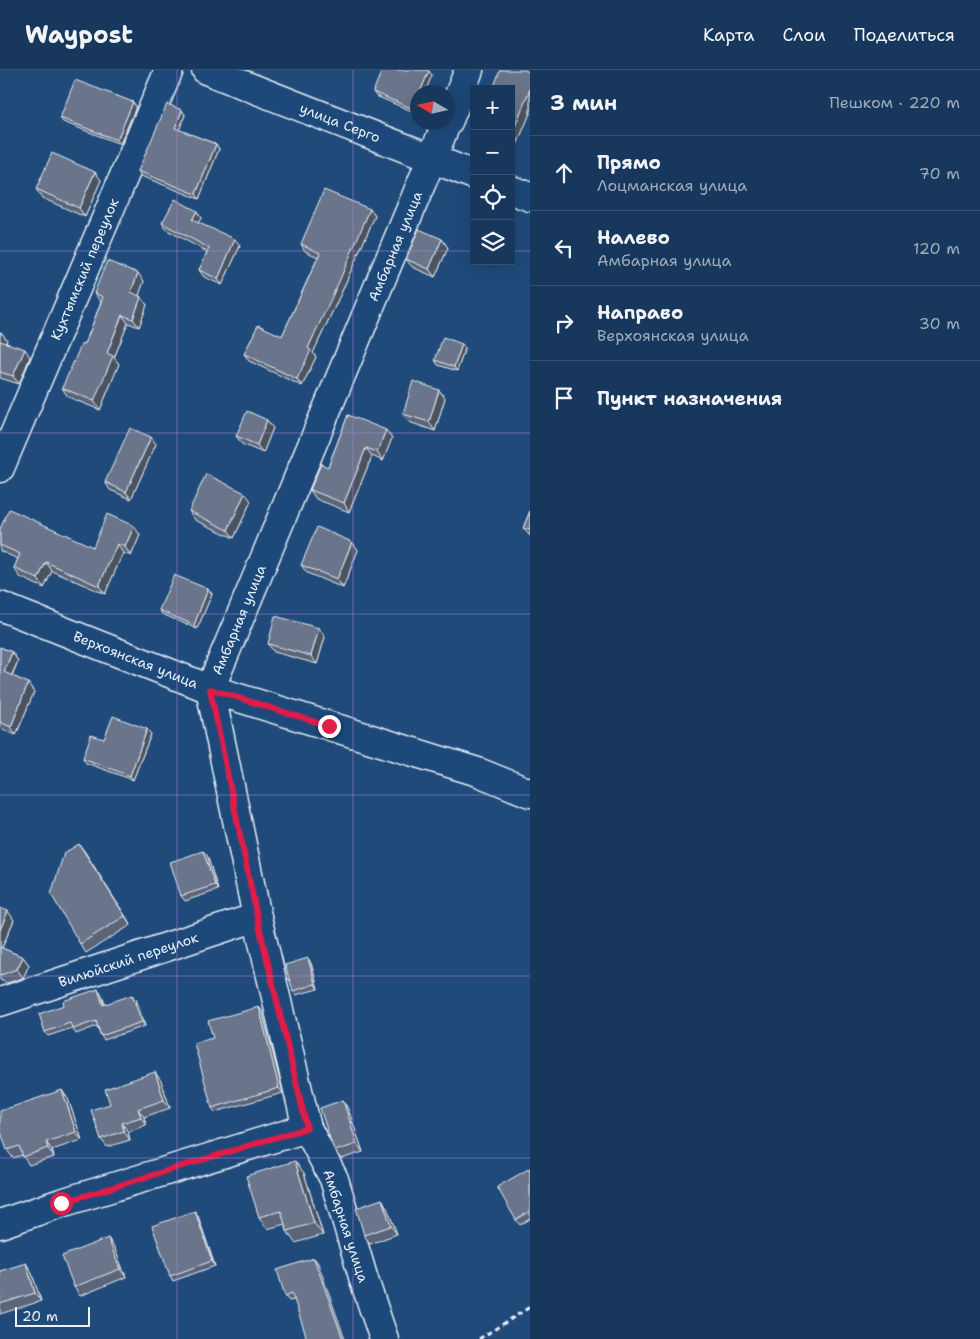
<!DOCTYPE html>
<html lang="ru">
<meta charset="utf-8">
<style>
body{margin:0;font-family:"Shantell Sans",sans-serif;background:#203f62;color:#f1f3f6}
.controls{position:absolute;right:15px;top:15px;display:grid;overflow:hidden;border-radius:0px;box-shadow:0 5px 20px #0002}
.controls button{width:45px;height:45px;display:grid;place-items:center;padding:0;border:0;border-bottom:1px solid #365272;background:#17385c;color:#f1f3f6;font:25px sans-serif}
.compass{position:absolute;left:410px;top:15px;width:45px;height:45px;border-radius:50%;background:#17385c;box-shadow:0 5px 20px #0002;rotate:279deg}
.scale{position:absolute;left:15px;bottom:12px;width:75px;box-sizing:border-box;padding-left:5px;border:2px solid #e8f1f8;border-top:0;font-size:14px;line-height:18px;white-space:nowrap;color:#e8f1f8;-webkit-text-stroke:4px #1f4a7a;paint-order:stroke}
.stop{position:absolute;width:15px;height:15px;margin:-11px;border:4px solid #e11d48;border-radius:50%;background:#fff}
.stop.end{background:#e11d48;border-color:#fff;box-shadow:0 1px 5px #0008}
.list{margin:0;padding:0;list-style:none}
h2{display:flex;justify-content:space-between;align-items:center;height:65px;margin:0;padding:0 20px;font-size:21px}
h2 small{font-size:16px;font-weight:400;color:#9eacbb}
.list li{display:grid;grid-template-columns:32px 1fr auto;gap:15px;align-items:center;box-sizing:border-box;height:75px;padding:0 20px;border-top:1px solid #365272}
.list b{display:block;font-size:19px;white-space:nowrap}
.list p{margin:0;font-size:16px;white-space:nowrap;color:#9eacbb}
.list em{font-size:16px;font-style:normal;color:#9eacbb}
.icon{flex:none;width:28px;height:28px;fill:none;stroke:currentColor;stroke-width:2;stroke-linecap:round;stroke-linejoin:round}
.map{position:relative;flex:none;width:530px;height:1269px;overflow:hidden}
header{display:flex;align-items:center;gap:30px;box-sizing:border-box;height:70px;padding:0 25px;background:#17385c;border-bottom:1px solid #365272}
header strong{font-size:24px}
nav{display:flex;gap:28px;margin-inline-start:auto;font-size:18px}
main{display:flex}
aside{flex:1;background:#17385c}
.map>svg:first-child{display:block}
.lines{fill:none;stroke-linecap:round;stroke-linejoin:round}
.minor-casing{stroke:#e8f1f8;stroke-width:31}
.path{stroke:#e8f1f8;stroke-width:3;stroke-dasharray:5 4;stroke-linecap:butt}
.minor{stroke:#1f4a7a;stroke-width:28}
.wall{fill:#5c6578;stroke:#e8f1f8}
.shaded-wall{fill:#4b5261;stroke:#e8f1f8}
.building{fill:#6b758b;stroke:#e8f1f8}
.route{stroke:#e11d48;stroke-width:6}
.grid{fill:none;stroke:#ac85d9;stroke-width:1;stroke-opacity:0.55}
.labels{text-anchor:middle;stroke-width:4;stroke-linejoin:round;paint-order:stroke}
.street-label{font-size:14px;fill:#e8f1f8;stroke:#1f4a7a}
</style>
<header>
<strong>Waypost</strong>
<nav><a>Карта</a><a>Слои</a><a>Поделиться</a></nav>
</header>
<main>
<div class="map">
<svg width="530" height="1269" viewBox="0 0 530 1269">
<rect width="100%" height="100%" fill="#1f4a7a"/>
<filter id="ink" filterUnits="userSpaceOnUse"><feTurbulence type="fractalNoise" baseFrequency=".02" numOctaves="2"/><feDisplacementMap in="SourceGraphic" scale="10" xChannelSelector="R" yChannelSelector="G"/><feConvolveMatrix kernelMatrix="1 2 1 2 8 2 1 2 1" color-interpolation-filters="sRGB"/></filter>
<g filter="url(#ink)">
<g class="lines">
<defs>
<g id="minor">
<path id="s1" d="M206,0L474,105"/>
<path d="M448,52L469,0"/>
<path d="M511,120L530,127"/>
<path id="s2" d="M0,398L169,0"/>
<path id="s3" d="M0,536L210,619L478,702L530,723"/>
<path id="s4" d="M0,932L257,847"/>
<path d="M0,1154L61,1133L307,1058"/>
<path id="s5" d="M384,1269L364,1210L334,1109L307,1058L257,847L210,619L447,52"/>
</g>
</defs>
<!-- minor casing -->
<use href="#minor" class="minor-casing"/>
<!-- path -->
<path class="path" d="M479,1269L530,1237"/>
<!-- minor -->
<use href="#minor" class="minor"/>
</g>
<!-- wall -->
<path class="wall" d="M530,2V43L516,77L511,75V19Z
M432,5L425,22H418V40L416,43L376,26L373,22Z
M133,32L136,37L120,74L63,52L60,48Z
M182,40L185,45L179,60L216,74L219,79L199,129L141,106L138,101Z
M101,110L85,147L42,128L36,119Z
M370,139L375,146L342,221L313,283L316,287L302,316L249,291L244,284L282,266L318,187L305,181L301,174Z
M201,148L198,153L240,176L222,215L204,207L199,200L207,182L167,160L162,153Z
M442,169L448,178L435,207L412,197L406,189Z
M144,211L139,225L147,235L139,257L128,253L114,288L119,294L100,340L68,327L62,318L85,274L101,232L94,223Z
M0,262H1L7,270L6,273L30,287L19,314L0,308Z
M465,278L457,301L438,295L435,290Z
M439,320L445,328L435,361L409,352L403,344Z
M348,345L392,368L383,391L372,386L349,442L316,429L310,420L328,397Z
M273,358L263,383L242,374L236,366Z
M156,374L131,429L110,420L105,412Z
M251,431L234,468L195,450L189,441Z
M530,441V466L523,458Z
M0,459L93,477L140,465L131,486L123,483L105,524L52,501L44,518L20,507L14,498L18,489L0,481Z
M352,472L358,480L343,518L307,503L301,495Z
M208,519L212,524L197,559L162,544L159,540Z
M325,567L317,594L274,582L268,574Z
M0,577L12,582L18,591L12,606L28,613L34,622L16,665L0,658Z
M151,664L133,710L86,693L83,688L104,669Z
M79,774L131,855L86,883L80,874Z
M207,785L218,820L185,831L181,826Z
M0,838L14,850L2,878L23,887L29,895L23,908L7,913L0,910Z
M311,893L318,919L296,925L293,921Z
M98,919L101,923L105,934L136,929L145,956L104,970L101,966L97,956L76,964L72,958L48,966L45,962L64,935Z
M259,937L262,941L283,1023L215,1042L212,1038L213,968Z
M161,1011L170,1038L144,1047L146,1055L128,1062L130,1070L107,1077L101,1069L110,1034Z
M68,1029L82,1070L52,1080L54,1087L29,1095L22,1085L13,1088L7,1080Z
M348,1039L363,1082L341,1089L335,1081Z
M530,1098V1149L520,1155L516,1150Z
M304,1103L323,1165L295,1173L287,1161L285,1154L267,1159L259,1147Z
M382,1129L387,1138L397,1164L370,1174L364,1165Z
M195,1141L198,1146L215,1196L173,1211L170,1206Z
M114,1177L126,1207L80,1226L74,1217Z
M318,1193L294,1230L289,1231L285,1226Z
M0,1201H31L41,1231L0,1244Z"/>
<!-- shaded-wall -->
<path class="shaded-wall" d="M429,1L432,5L425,22H420Z
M530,19V43L516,77L511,70V66Z
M418,28V40L416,43L413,39Z
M133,32L136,37L120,74L117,70Z
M182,40L185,45L178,63L175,58Z
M216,74L219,79L199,129L196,124Z
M95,102L101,110L85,147L79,138Z
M370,139L375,146L342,221L313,283L316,287L302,316L297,309L308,278Z
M197,141L201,148L196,157L192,150Z
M235,169L240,176L222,215L218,209Z
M442,169L448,178L435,207L429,199Z
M138,203L144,211L137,231L131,222Z
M141,227L147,235L139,257L133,249Z
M122,245L128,253L114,288L119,294L100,340L94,331L107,283Z
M1,262L7,270L4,278L0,272V267Z
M462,274L465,278L457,301L454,297Z
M25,279L30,287L19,314L13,306Z
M439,320L445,328L435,361L429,352Z
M267,350L273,358L263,383L257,375Z
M386,360L392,368L383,391L377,382Z
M151,367L156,374L131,429L126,422Z
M366,378L372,386L349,442L344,433Z
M245,423L251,431L234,468L228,460Z
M134,456L140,465L131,486L125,477Z
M352,472L358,480L343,518L337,509Z
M117,474L123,483L105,524L99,516Z
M46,492L52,501L44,518L38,509Z
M208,519L212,524L197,559L194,555Z
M319,558L325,567L317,594L311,586Z
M12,582L18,591L9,611L4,602Z
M28,613L34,622L16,665L11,657Z
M147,659L151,664L133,710L130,706Z
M79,774L85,782L131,855L125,846Z
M203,781L207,785L218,820L215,815Z
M8,841L14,850L0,882V860Z
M23,887L29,895L23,908L17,899Z
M308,888L311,893L318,919L315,914Z
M98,919L101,923L106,939L103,935Z
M132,925L136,929L145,956L142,952Z
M259,937L262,941L283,1023L279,1018Z
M155,1002L161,1011L170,1038L164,1030Z
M62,1020L68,1029L82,1070L76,1062Z
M343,1030L348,1039L363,1082L357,1074Z
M138,1039L144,1047L146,1055L141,1047Z
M122,1053L128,1062L130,1070L124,1061Z
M46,1072L52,1080L54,1087L48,1078Z
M295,1091L304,1103L323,1165L314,1153Z
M382,1129L387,1138L397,1164L391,1156Z
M195,1141L198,1146L215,1196L212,1191Z
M108,1168L114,1177L126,1207L120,1199Z
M314,1188L318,1193L345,1269H343Z
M26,1193L31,1201L41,1231L35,1223Z"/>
<!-- building -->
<path class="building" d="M382,0H427L429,1L420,22H418V28L413,39L373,22Z
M500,0H524L530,2V19L511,66V19H493Z
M75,10L133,32L117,70L60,48Z
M167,34L182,40L175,58L216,74L196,124L138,101Z
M52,83L95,102L79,138L36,119Z
M324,120L370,139L338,214L308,278L311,280L297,309L244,284L258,255L282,266L320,183L301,174Z
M175,129L197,141L192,150L235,169L218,209L199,200L209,178L162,153Z
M419,159L442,169L429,199L406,189Z
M107,191L138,203L131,222L141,227L133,249L122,245L107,283L113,286L94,331L62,318L82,273L85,274L103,227L94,223Z
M443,267L462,274L454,297L435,290Z
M0,271L25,279L13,306L0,302Z
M413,311L439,320L429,352L403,344Z
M247,341L267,350L257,375L236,366Z
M348,345L386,360L377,382L366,378L344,433L310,420L321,394L328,397Z
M130,358L151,367L126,422L105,412Z
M206,404L245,423L228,460L189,441Z
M9,439L93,477L107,444L134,456L125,477L117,474L99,516L46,492L38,509L14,498L20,484L0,475V459Z
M530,441V460L523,458Z
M317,457L352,472L337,509L301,495Z
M174,505L208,519L194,555L159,540Z
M275,546L319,558L311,586L268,574Z
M0,577L12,582L4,602L28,613L11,657L0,652Z
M113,646L147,659L130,706L83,688L91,665L104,669Z
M79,774L125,846L80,874L51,824L64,783Z
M203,781L215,815L181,826L170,792Z
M0,838L8,841L0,860Z
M0,877L23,887L17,899L1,905L0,904Z
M308,888L315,914L293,921L285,895Z
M98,919L103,935L132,925L142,952L101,966L96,951L73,959L70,953L45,962L39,944L64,935L63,931Z
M259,937L279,1018L212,1038L194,973L213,968L208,951Z
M155,1002L164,1030L138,1039L141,1047L122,1053L124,1061L101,1069L91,1040L110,1034L105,1019Z
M62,1020L76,1062L46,1072L48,1078L23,1087L19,1076L7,1080L0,1059V1041Z
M343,1030L357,1074L335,1081L332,1075L320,1038Z
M295,1091L314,1153L287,1161L281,1141L259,1147L246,1106Z
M530,1098V1141L516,1150L497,1117Z
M382,1129L391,1156L364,1165L356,1138Z
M195,1141L212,1191L170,1206L152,1156Z
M108,1168L120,1199L74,1217L62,1186Z
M314,1188L343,1269H307L292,1223L285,1226L277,1200Z
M26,1193L35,1223L0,1234V1201Z"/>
</g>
<g class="lines" filter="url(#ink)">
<!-- route -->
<path class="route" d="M61,1133L307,1058L257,847L210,619L329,656"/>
</g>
<!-- grid -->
<path class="grid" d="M177,0V1269M353,0V1269M0,181H474M511,181H530M0,363H530M0,544H530M0,725H530M0,906H530M0,1088H530"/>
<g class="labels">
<!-- street labels -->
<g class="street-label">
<text dy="5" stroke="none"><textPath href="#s1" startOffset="144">улица Серго</textPath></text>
<text dy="5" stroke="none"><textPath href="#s5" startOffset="1155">Амбарная улица</textPath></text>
<text dy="5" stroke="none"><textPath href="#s2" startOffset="216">Кухтымский переулок</textPath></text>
<text dy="5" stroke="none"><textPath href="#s5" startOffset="750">Амбарная улица</textPath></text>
<text dy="5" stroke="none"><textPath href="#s3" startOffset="146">Верхоянская улица</textPath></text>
<text dy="5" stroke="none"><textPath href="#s4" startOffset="135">Вилюйский переулок</textPath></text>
<text transform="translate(346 1156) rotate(72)" y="5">Амбарная улица</text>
</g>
</g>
</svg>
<div class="controls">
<button>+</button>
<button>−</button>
<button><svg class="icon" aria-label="locate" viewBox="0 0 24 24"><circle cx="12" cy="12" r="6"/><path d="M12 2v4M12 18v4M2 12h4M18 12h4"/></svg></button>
<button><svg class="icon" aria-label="layers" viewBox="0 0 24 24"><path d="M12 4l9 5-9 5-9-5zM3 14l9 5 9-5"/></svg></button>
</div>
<svg class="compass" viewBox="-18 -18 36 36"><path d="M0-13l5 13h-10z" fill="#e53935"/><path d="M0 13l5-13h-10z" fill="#9eacbb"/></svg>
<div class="scale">20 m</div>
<div class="stop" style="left:61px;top:1133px"></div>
<div class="stop end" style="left:329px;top:656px"></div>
</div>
<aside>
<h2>3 мин<small>Пешком · 220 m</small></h2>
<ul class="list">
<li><svg class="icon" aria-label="ahead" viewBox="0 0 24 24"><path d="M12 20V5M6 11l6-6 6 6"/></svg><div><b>Прямо</b><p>Лоцманская улица</p></div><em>70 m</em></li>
<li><svg class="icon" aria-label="left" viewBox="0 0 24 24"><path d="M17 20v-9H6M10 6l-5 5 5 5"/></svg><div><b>Налево</b><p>Амбарная улица</p></div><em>120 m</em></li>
<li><svg class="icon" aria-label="right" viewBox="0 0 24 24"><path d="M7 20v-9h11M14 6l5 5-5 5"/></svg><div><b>Направо</b><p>Верхоянская улица</p></div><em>30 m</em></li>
<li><svg class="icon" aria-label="arrive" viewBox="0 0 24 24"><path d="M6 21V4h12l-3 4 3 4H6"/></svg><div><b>Пункт назначения</b></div></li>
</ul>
</aside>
</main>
